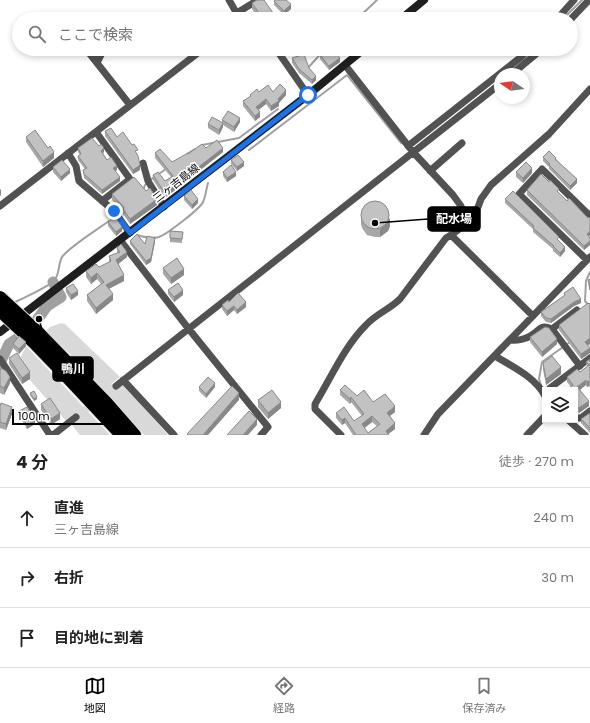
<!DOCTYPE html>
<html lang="ja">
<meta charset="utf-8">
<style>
body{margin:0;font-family:Poppins,"Noto Sans JP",sans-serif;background:#f2f2f2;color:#222}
.controls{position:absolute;right:12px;bottom:12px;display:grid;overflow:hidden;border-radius:0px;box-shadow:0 2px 6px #0003}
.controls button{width:36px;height:36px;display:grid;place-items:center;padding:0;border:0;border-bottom:1px solid #e0e0e0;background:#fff;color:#222;font:20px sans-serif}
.compass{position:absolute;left:494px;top:68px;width:36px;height:36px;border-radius:50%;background:#fff;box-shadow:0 2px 6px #0003;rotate:283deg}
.scale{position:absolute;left:12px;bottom:10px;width:93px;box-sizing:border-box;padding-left:4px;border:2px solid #000;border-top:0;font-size:11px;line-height:14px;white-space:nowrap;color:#000;-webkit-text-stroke:3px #fff;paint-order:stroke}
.stop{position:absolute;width:12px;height:12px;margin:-9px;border:3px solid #1a73e8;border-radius:50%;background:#fff}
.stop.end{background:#1a73e8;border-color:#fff;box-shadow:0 1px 4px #0008}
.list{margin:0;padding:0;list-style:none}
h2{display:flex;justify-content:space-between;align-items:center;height:52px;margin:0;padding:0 16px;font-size:17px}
h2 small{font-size:13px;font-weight:400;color:#767676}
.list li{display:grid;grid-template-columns:26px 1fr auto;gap:12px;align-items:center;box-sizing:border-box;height:60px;padding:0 16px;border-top:1px solid #e0e0e0}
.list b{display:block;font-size:15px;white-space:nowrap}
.list p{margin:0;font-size:13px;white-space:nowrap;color:#767676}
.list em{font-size:13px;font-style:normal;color:#767676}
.icon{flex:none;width:22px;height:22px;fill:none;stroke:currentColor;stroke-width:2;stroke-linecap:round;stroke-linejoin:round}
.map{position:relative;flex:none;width:590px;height:435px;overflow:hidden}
.search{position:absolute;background:#fff;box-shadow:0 2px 6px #0003;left:12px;right:12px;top:12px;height:44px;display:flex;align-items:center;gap:10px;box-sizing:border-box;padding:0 14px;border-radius:22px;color:#767676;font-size:15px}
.sheet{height:232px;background:#fff}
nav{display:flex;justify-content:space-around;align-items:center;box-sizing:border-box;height:56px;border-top:1px solid #e0e0e0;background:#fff;font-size:11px;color:#767676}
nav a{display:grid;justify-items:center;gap:2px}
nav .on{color:#000}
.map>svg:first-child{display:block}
.green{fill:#d9d9d9}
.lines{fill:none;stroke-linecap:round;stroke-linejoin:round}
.stream{stroke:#a0a0a0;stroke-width:2}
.river{stroke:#a0a0a0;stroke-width:11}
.street-tunnel{stroke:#d9d9d9;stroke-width:7;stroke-dasharray:7 3.5;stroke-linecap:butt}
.highway-casing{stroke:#dbdbdb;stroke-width:14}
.street{stroke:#525252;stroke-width:7}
.secondary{stroke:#1f1f1f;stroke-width:8}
.highway{stroke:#000;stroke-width:12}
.highway-bridge-casing{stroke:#dbdbdb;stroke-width:14;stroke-linecap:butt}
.highway-bridge{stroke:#000;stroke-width:12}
.wall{fill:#a7a7a7;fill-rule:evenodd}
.shaded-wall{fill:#888}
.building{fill:#c2c2c2;stroke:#888;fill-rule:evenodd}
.route{stroke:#1a73e8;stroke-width:5}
.labels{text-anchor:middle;stroke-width:3;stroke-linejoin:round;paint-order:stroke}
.street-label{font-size:11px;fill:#000;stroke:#fff}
.leader{fill:none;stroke:#000;stroke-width:1.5}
.callout-dot{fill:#000;stroke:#fff;stroke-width:1.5}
.callout{fill:#000;stroke:#000;stroke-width:1.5}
.callout-label{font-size:12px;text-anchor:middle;font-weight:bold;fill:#fff}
</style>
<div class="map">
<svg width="590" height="435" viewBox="0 0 590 435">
<rect width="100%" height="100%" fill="#fff"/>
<!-- green -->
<path class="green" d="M61,323L65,324L120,377L111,384L115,389L124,383L168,435H144L76,360L46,331L50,327Z
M26,346L110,435H80L72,425L77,419L73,415L66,421L29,379L30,373L21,357Z"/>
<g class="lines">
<!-- stream -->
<path class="stream" d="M357,19L377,0
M563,19L582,0
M307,69L325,49
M505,74L535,49
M202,145L239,138L278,109
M249,150L347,75L401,143
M187,154L195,149
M159,174L167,168
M143,191L145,185L155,176
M137,235C144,237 151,239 159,237C167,234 200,209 203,202C206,196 206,189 208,183
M590,272L586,281L585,301L590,307
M13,303C22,299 49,286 54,281C60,274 58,264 62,257C69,247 98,229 109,221
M541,385L539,379L542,362L570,342"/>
<!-- river -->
<path class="river" d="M0,363L9,344L30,330L47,306L61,297L53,282"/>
<!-- street-tunnel -->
<path class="street-tunnel" d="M76,417L116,386"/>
<defs>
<path id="highway" d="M39,333L107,403L135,435
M32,341L62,372L121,435"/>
</defs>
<!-- highway casing -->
<use href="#highway" class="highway-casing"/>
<!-- street -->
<path class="street" d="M229,0L240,19
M62,17L63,19
M114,19L115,18
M238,19L240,11L258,0
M557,19L574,0
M571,19L589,0
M86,49L130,105
M276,49L308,95
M97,63L104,49
M345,65L413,152L453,195L461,206
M512,74L542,49
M96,132L130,179L102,201
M408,146L521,57L528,49
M68,153L76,166L79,181L114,211L130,233
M143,163L148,181L164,207
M430,171L462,143
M0,206L203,49
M451,235L471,221L477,210L481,199L491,185L549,134L590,89
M120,240L188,328L268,427L261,435
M587,260L519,194L542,169L590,216
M552,329L577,310
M510,340C517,341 526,339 532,335C541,329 540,324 552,329L580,366
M495,356C513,367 535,377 545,396
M0,359L50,435
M123,380L174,435
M116,386L500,84
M551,390L550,388L590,358
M575,416L577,418H581L590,411
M568,420L585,435
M53,435L76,417
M341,435L315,409V404C331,378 344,347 366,325C376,314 390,309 400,299L446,238L451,235L533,316
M424,435L438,414L590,257
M527,435L545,416"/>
<!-- secondary -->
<path class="secondary" d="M401,19L424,0
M0,332L308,95L364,49"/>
<!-- highway -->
<use href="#highway" class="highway"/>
<defs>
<path id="highway-bridge" d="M0,297L39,333
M0,311L32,341"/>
</defs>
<!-- highway-bridge casing -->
<use href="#highway-bridge" class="highway-bridge-casing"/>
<!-- highway-bridge -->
<use href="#highway-bridge" class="highway-bridge"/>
</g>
<!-- wall -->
<path class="wall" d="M274,1L291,9L284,15L274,5Z
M252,3L273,19H259L252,9Z
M327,49H347L338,55L340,62L329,70L320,59V55Z
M292,58L309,68L316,80L312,84L299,73L292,63Z
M259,92H273L286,95L279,103V106L271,111L266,104L258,110L260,117L255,121L243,106V101L250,97V95Z
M222,120L240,122L234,132L223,125V127L219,135L208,128V124L222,123Z
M105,131L137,155L140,170L133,174L105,136Z
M26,137L48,148L54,158L43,167L26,142Z
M78,148L104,152L103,153L107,160L117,170L115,171L120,181L102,194L84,178L83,170L85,169L78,160V156L80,155L78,152Z
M206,148L223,152L165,198L153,180V175L165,181L171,177L155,158V153L172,162L188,154Z
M543,157L556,159L577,183L570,190L549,169V167L543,161Z
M231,160L244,166L237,171L231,164Z
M53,167L70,173L61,181L53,172Z
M223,172L236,176L227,182L223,176Z
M516,172L532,173L523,183L516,177Z
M527,190L559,193L567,201L588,218H590V235L589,236L590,238V245L584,250L527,195Z
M112,194L157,205L130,224L123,214V213L112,200Z
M184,196L198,203L192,209L184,200Z
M505,199L559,241L565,251L560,257L553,251V249L533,232V229L505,203Z
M361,216L390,226L388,231L380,237H375L367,235L362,228L361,224Z
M108,222L122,231L116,236L108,226Z
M170,231L183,232L182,243L170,242Z
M130,241L145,244L155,242L151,262L146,265L130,244Z
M117,248L127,257L118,264L124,281L109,289L113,300L96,314L87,301V295L101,284L97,279L91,284L86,277V271L99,267L109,262V256L117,253Z
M163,268L184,275L171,284L163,274Z
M66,288L78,295L71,300L66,292Z
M168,290L183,295L174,302L168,294Z
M564,293L581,303L574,306L551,323L546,322L541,316V312L564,296Z
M229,302L246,307L237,314L234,310L227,316L222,309V305Z
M559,325L590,344L588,345L590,353L581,359L559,330Z
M530,337L557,344L542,357L530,342Z
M13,344L26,346L19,354L13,348Z
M9,358L30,379L22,384L9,364Z
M590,359V388L589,386L587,387L586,385L580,390L589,406L579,413L575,411V390L571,387L567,382V377L580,372L587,367L586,362Z
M543,363L561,374L546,385L543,370Z
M0,371L10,383L4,395L0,393Z
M199,387H215L206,398L199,391Z
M340,390L373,402L395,412L390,416L395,429L388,434L389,435H353L345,423L342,425L336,418V413L354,421L362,416L351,402L350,404L340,395ZM372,422L377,426L368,433L364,428Z
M30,393L37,399L34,401L30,395Z
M258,400L281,408L268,419L258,407Z
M41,404L60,419L51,425L41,410Z
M0,406L12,414L6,430L0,428Z
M19,411L35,424L27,429L19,415Z
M590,413V433L581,423V419Z"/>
<!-- shaded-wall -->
<path class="shaded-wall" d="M291,4V9L284,15V11Z
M273,13V19H263Z
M341,49H347L336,57V53Z
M340,58V62L329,70V66Z
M316,76V80L312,84V80Z
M286,90V95L279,103V106L271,111V106L278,99Z
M266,99V104L256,112V107Z
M260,112V117L255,121V116Z
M240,118V122L234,132V127Z
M223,123V127L219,135V130Z
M104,148V152L101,155V151Z
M223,148V152L165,198V193Z
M54,152V158L43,167V161Z
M244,162V166L237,171V167Z
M140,165V170L133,174V170Z
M117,166V170L113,172V168Z
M532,168V173L523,183V178Z
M70,169V173L61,181V177Z
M236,172V176L227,182V178Z
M120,177V181L102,194V190Z
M577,179V183L570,190V186Z
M1,189V195L0,196V190Z
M157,199V205L130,224V219Z
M198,199V203L192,209V205Z
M390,218V226L388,231L380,237V229Z
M122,227V231L116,236V232Z
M590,231V235L587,239V234Z
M155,238V242L151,262L146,265V261Z
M590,241V245L584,250V246Z
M565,247V251L560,257V253Z
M127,252V257L116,266V260Z
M184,269V275L171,284V278Z
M97,273V279L91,284V278Z
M124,275V281L106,290V285Z
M183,290V295L174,302V297Z
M78,291V295L71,300V295Z
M113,294V300L96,314V308Z
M581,299V303L574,306L551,323V319L574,302Z
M246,302V307L237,314V310Z
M234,306V310L227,316V311Z
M590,338V344L585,347V342Z
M557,339V344L542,357V352Z
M26,342V346L19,354V349Z
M590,348V353L581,359V354Z
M561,367V374L546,385V379Z
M30,372V379L22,384V378Z
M10,377V383L4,395V388Z
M586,380V385L577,392V387Z
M589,381V386L587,387V382Z
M215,383V387L206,398V394Z
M239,393V400L208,435H203Z
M37,397V399L34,401V399Z
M351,397V402L350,404V399Z
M589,401V406L579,413V408Z
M281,402V408L268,419V413Z
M395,406V412L387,418V413Z
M12,407V414L6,430V424Z
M60,413V419L51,425V419Z
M372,416V422L362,430V424Z
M345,418V423L342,425V420Z
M257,419V425L248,435H243Z
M35,420V424L27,429V425Z
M395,423V429L387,435L386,431Z"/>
<!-- building -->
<path class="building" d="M257,0H264L273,13L263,19L252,3Z
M275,0H286L291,4L284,11L274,1Z
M327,49H341L336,53L340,58L329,66L320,55Z
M304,54L309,68L316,76L312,80L299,69L292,58Z
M280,84L286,90L278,99L279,101L271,106L266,99L256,107L260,112L255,116L243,101L251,96L250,95L257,89L259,92L268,85L273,92Z
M228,111L240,118L234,127L222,120Z
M212,117L223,123L219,130L208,124Z
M111,128L117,137L123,132L132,145L134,144L138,150L135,151L138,156L140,165L133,170L105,131Z
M35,130L48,148L50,146L54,152L43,161L26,137Z
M92,138L99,146L101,144L104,148L101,151L107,160L111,157L117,166L113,168L120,177L102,190L84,174L83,170L87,168L78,156L81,154L78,148Z
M217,140L223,148L165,193L153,175L158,172L165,181L173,176L155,153L160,149L172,162L188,153V154L202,144L206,148Z
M549,151L556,158L555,159L577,179L570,186L549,165L550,164L543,157Z
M238,155L244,162L237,167L231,160Z
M62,160L70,169L61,177L53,167Z
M526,162L532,168L523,178L516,172Z
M231,165L236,172L227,178L223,172Z
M541,174L549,182L550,180L559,189L557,191L567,201L569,198L588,218L589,217L590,218V231L587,234L590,238V241L584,246L527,190Z
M134,177L146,191L150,188L157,199L130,219L123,209L124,208L112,194Z
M191,190L198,199L192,205L184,196Z
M513,191L559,237L557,239L565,247L560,253L553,246H554L533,228L534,226L505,199Z
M361 215a14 14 0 1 1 28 0a14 14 0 1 1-28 0Z
M115,216L122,227L116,232L108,222Z
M170,231L183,232L182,239L170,238Z
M137,234L145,244L147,236L155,238L151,258L146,261L130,241Z
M121,244L127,252L116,260L124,275L106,285L113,294L96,308L87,295L104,282L97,273L91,278L86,271L96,264L99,267L111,261L109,256L120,252L117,248Z
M177,258L184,269L171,278L163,268Z
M590,279V290L588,280Z
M178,283L183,290L174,297L168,290Z
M73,284L78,291L71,295L66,288Z
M573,287L581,299L574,302L551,319L546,318L541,312L565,295L564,293Z
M238,293L246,302L237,310L234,306L227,311L222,305L228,300L229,302Z
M588,303L589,304L590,303V338L585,342L590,348L581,354L559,325Z
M545,327L549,328L557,339L542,352L530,337Z
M19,336L26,342L19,349L13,344Z
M17,353L30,372L22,378L9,358Z
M552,356L561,367L546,379L543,363Z
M590,359V383L589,381L587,382L586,380L577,387L589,401L579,408L575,406V390H567L573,385L567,377L577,369L580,372L589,365L586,362Z
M1,368L6,371L10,377L4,388L0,386V371Z
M208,377L215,383L206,394L199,387Z
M345,385L357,396L364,390L373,402L385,394L395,406L387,413L395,423L386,431L389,435H356L345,418L342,420L336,413L344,407L354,421L364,414L351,397L350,399L340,390ZM372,416L380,424L368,433L362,424Z
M232,386L239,393L203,435H188L187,434Z
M272,390L281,402L268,413L258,400Z
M34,391L37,397L34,399L30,393Z
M50,398L60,413L51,419L41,404Z
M1,403L12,407L6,424L0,422V406Z
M27,407L35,420L27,425L19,411Z
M249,411L257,419L243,435H227Z
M590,413V428L581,419Z"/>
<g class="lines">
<!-- route -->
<path class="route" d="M114,211L130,233L308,95"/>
</g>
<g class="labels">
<!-- street labels -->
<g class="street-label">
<text transform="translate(176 183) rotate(-38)" y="4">三ヶ吉島線</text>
</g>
</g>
<!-- callouts -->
<path class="leader" d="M375 223L428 219M39 319L53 369"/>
<g class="callout-dot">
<circle cx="375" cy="223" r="4"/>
<circle cx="39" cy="319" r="4"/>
</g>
<g class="callout">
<rect x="428" y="207" width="52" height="24" rx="4"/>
<rect x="53" y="357" width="40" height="24" rx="4"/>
</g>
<g class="callout-label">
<text x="454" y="223">配水場</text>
<text x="73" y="373">鴨川</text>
</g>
</svg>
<div class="controls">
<button><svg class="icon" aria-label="layers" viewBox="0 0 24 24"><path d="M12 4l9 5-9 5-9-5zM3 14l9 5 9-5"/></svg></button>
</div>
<svg class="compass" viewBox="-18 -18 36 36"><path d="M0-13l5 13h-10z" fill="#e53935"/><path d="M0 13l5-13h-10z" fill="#767676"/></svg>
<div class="scale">100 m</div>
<div class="stop" style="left:308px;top:95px"></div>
<div class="stop end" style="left:114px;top:211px"></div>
<div class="search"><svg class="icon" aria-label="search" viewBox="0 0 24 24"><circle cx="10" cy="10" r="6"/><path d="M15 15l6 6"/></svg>ここで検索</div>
</div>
<section class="sheet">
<h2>4 分<small>徒歩 · 270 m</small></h2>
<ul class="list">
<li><svg class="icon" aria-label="ahead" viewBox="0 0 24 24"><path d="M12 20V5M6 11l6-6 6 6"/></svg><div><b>直進</b><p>三ヶ吉島線</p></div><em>240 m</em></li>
<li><svg class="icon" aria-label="right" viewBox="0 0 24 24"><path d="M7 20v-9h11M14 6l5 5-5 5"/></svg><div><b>右折</b></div><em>30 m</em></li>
<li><svg class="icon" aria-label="arrive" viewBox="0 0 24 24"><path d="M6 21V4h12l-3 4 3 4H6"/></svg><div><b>目的地に到着</b></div></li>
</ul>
</section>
<nav>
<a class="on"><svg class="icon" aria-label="map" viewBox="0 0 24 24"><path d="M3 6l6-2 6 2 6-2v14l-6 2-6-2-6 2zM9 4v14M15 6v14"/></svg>地図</a>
<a><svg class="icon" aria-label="directions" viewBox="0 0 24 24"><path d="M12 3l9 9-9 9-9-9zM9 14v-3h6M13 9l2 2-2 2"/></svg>経路</a>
<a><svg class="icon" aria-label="saved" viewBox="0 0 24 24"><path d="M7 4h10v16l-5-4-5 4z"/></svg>保存済み</a>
</nav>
